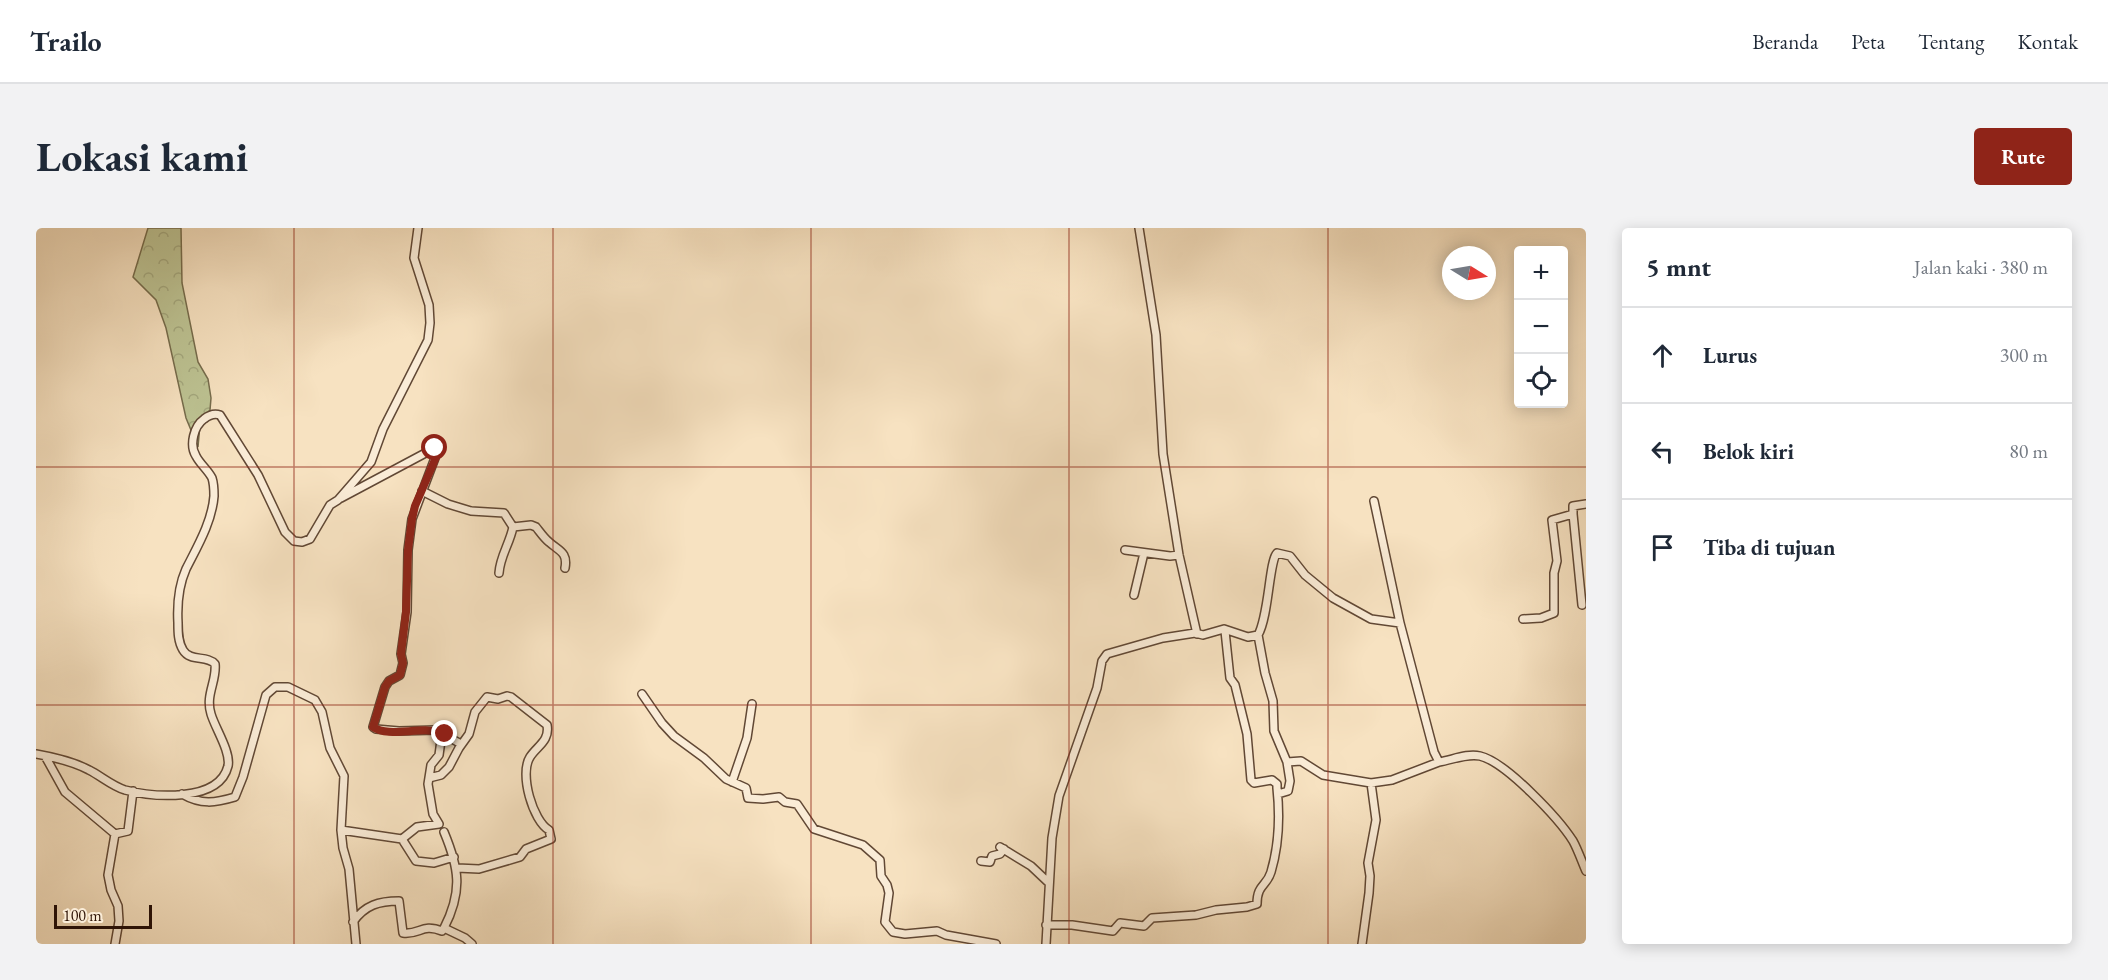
<!DOCTYPE html>
<html lang="id">
<meta charset="utf-8">
<style>
body{margin:0;font-family:"EB Garamond",serif;background:#f2f2f3;color:#1f2937}
.controls{position:absolute;right:18px;top:18px;display:grid;overflow:hidden;border-radius:6px;box-shadow:0 3px 15px #0003}
.controls button{width:54px;height:54px;display:grid;place-items:center;padding:0;border:0;border-bottom:2px solid #e0e1e3;background:#fff;color:#1f2937;font:30px sans-serif}
.compass{position:absolute;left:1406px;top:18px;width:54px;height:54px;border-radius:50%;background:#fff;box-shadow:0 3px 15px #0003;rotate:101deg}
.scale{position:absolute;left:18px;bottom:15px;width:98px;box-sizing:border-box;padding-left:6px;border:3px solid #2f1406;border-top:0;font-size:16px;line-height:21px;white-space:nowrap;color:#2f1406;-webkit-text-stroke:4px #faecd7;paint-order:stroke}
.stop{position:absolute;width:18px;height:18px;margin:-14px;border:4px solid #8f2418;border-radius:50%;background:#fff}
.stop.end{background:#8f2418;border-color:#fff;box-shadow:0 2px 6px #0008}
.list{margin:0;padding:0;list-style:none}
h2{display:flex;justify-content:space-between;align-items:center;height:78px;margin:0;padding:0 24px;font-size:26px}
h2 small{font-size:20px;font-weight:400;color:#747a83}
.list li{display:grid;grid-template-columns:39px 1fr auto;gap:18px;align-items:center;box-sizing:border-box;height:96px;padding:0 24px;border-top:2px solid #e0e1e3}
.list b{display:block;font-size:22px;white-space:nowrap}
.list em{font-size:20px;font-style:normal;color:#747a83}
.icon{flex:none;width:33px;height:33px;fill:none;stroke:currentColor;stroke-width:2;stroke-linecap:round;stroke-linejoin:round}
.map{position:relative;flex:none;width:1550px;height:716px;overflow:hidden;border-radius:6px}
header{display:flex;align-items:center;gap:36px;box-sizing:border-box;height:84px;padding:0 30px;background:#fff;border-bottom:2px solid #e0e1e3}
header strong{font-size:28px}
nav{display:flex;gap:33px;margin-inline-start:auto;font-size:21px}
.intro{display:flex;align-items:center;justify-content:space-between;box-sizing:border-box;height:144px;padding:0 36px}
h1{margin:0;font-size:42px}
.button{padding:15px 27px;border-radius:6px;background:#8f2418;color:#fff;font-size:21px;font-weight:700}
main{display:flex;gap:36px;padding:0 36px}
aside{flex:1;background:#fff;border-radius:6px;box-shadow:0 3px 15px #0003}
.map>svg:first-child{display:block}
.forest{fill:url(#forest-crowns);stroke:#766c4c;stroke-width:1.5}
.lines{fill:none;stroke-linecap:round;stroke-linejoin:round}
.minor-casing{stroke:#614835;stroke-width:10}
.minor{stroke:#faecd7;stroke-width:7}
.route{stroke:#8f2418;stroke-width:8}
.grid{fill:none;stroke:#8f2418;stroke-width:1.5;stroke-opacity:0.55}
</style>
<header>
<strong>Trailo</strong>
<nav><a>Beranda</a><a>Peta</a><a>Tentang</a><a>Kontak</a></nav>
</header>
<div class="intro"><h1>Lokasi kami</h1><a class="button">Rute</a></div>
<main>
<div class="map">
<svg width="1550" height="716" viewBox="0 0 1550 716">
<defs>
<pattern id="forest-crowns" width="20" height="18" patternUnits="userSpaceOnUse" patternTransform="scale(1.5)"><rect width="20" height="18" fill="#bdc393"/><path d="M2 6a3 3 0 1 1 6 0M12 15a3 3 0 1 1 6 0" fill="none" stroke="#a3a77d"/></pattern>
</defs>
<rect width="100%" height="100%" fill="#f7e2c1"/>
<filter id="stains"><feTurbulence type="fractalNoise" baseFrequency=".00333" numOctaves="4"/><feColorMatrix values="0 0 0 0 .2 0 0 0 0 .09 0 0 0 0 .02 0 0 0 .5 -.17"/></filter>
<radialGradient id="worn" r=".72"><stop offset=".6" stop-color="#630" stop-opacity="0"/><stop offset="1" stop-color="#630" stop-opacity=".3"/></radialGradient>
<!-- forest -->
<path class="forest" d="M112,0H145L146,55L162,134L172,151L175,170L174,182L164,196L162,219L150,190L130,100L120,72L97,49Z"/>
<g class="lines">
<defs>
<path id="minor" d="M1103,0L1120,107L1127,226L1143,327L1161,406
M386,263L412,276L435,283L468,285L477,299
M305,270L397,221L402,222L376,291L372,322L371,384L365,426L367,435L364,447L353,453L349,459L337,499L340,501L363,503L400,502L425,516
M1338,273L1364,395
M1537,286L1546,377
M1089,322L1134,328L1143,327
M463,345C464,328 474,315 477,299L495,297L500,299C504,304 508,310 513,314C523,323 532,324 529,340
M1098,367L1108,325
M1487,391L1505,390L1518,385V345L1521,333L1516,292L1537,286V278L1550,276
M1222,407L1229,445L1237,473L1238,503L1251,534L1254,553L1252,563L1242,566
M606,466L626,495L638,508L668,530L690,551L710,560L712,570L727,571L743,569L749,574L761,576L778,601L827,617L844,632L845,648L851,657L853,665L849,694L857,704L869,706L901,703L910,707L960,716
M0,526C17,529 38,534 53,542C65,548 76,558 89,562C117,569 183,575 192,538C195,524 179,500 175,486C169,467 181,453 179,436C171,427 154,434 147,422C142,414 142,404 142,395C141,377 142,359 150,341C161,319 176,294 178,268C178,262 178,256 176,250C172,242 164,236 160,228C153,217 158,198 168,191C173,187 178,185 184,187L222,247L249,304L258,313L266,314L274,311L294,277L302,272L335,234L347,201L392,112L394,95L393,77L378,30L382,0
M9,528L29,564L79,606L72,647L75,662L82,678L83,693L79,716
M1251,534L1265,533L1287,547L1335,555L1356,552L1403,534
M393,550L405,547L413,539L423,520L433,506L439,484L451,469L462,471L471,468L475,469L511,497C514,513 501,518 494,529C483,546 497,593 513,602L515,611L490,621L484,629L443,641L421,640
M696,554L711,510L716,476
M146,566C165,577 179,575 199,569L207,549L230,467L239,459H252L279,472L286,484L294,520L308,548L305,602L307,620L313,641L320,716
M305,602L366,611L381,599L403,596L397,586L392,556L395,537L403,527L406,505
M408,604C423,640 427,663 408,700L429,710L436,716
M79,606L92,603L97,563
M366,611L380,633L398,635L418,629
M964,619L995,638L1013,655
M945,633L954,634L956,628L964,626L968,621
M317,694C329,677 343,673 363,673L367,705C384,707 386,695 406,703L408,700
M1010,697H1036L1077,703L1084,695L1108,698L1116,690L1160,687L1180,682L1211,679L1221,676C1221,656 1231,658 1235,644C1243,617 1244,588 1241,560V556L1236,552L1218,555L1215,552L1211,506L1199,457L1194,450L1189,403
M1010,716L1016,610L1023,568L1061,460L1066,433L1071,426L1127,410L1159,405L1167,407L1188,401L1212,409L1222,407C1233,388 1233,333 1241,325L1254,328L1269,347L1297,370L1335,391L1364,395L1398,524L1403,534C1416,532 1431,525 1444,528C1470,534 1523,591 1537,613C1542,622 1546,634 1550,643
M1326,716L1333,665L1334,648L1332,635L1340,592L1335,555"/>
</defs>
<!-- minor casing -->
<use href="#minor" class="minor-casing"/>
<!-- minor -->
<use href="#minor" class="minor"/>
</g>
<g class="lines">
<!-- route -->
<path class="route" d="M399,220L402,222L401,227L379,278L376,291L372,322L370,384L365,426L367,435L364,447L353,453L349,459L337,499C354,511 388,496 409,506"/>
</g>
<!-- grid -->
<path class="grid" d="M258,0V716M517,0V716M775,0V716M1033,0V716M1292,0V716M0,239H1550M0,477H1550"/>
<rect width="100%" height="100%" filter="url(#stains)"/>
<rect width="100%" height="100%" fill="url(#worn)"/>
</svg>
<div class="controls">
<button>+</button>
<button>−</button>
<button><svg class="icon" aria-label="locate" viewBox="0 0 24 24"><circle cx="12" cy="12" r="6"/><path d="M12 2v4M12 18v4M2 12h4M18 12h4"/></svg></button>
</div>
<svg class="compass" viewBox="-18 -18 36 36"><path d="M0-13l5 13h-10z" fill="#e53935"/><path d="M0 13l5-13h-10z" fill="#747a83"/></svg>
<div class="scale">100 m</div>
<div class="stop" style="left:399px;top:220px"></div>
<div class="stop end" style="left:409px;top:506px"></div>
</div>
<aside>
<h2>5 mnt<small>Jalan kaki · 380 m</small></h2>
<ul class="list">
<li><svg class="icon" aria-label="ahead" viewBox="0 0 24 24"><path d="M12 20V5M6 11l6-6 6 6"/></svg><div><b>Lurus</b></div><em>300 m</em></li>
<li><svg class="icon" aria-label="left" viewBox="0 0 24 24"><path d="M17 20v-9H6M10 6l-5 5 5 5"/></svg><div><b>Belok kiri</b></div><em>80 m</em></li>
<li><svg class="icon" aria-label="arrive" viewBox="0 0 24 24"><path d="M6 21V4h12l-3 4 3 4H6"/></svg><div><b>Tiba di tujuan</b></div></li>
</ul>
</aside>
</main>
